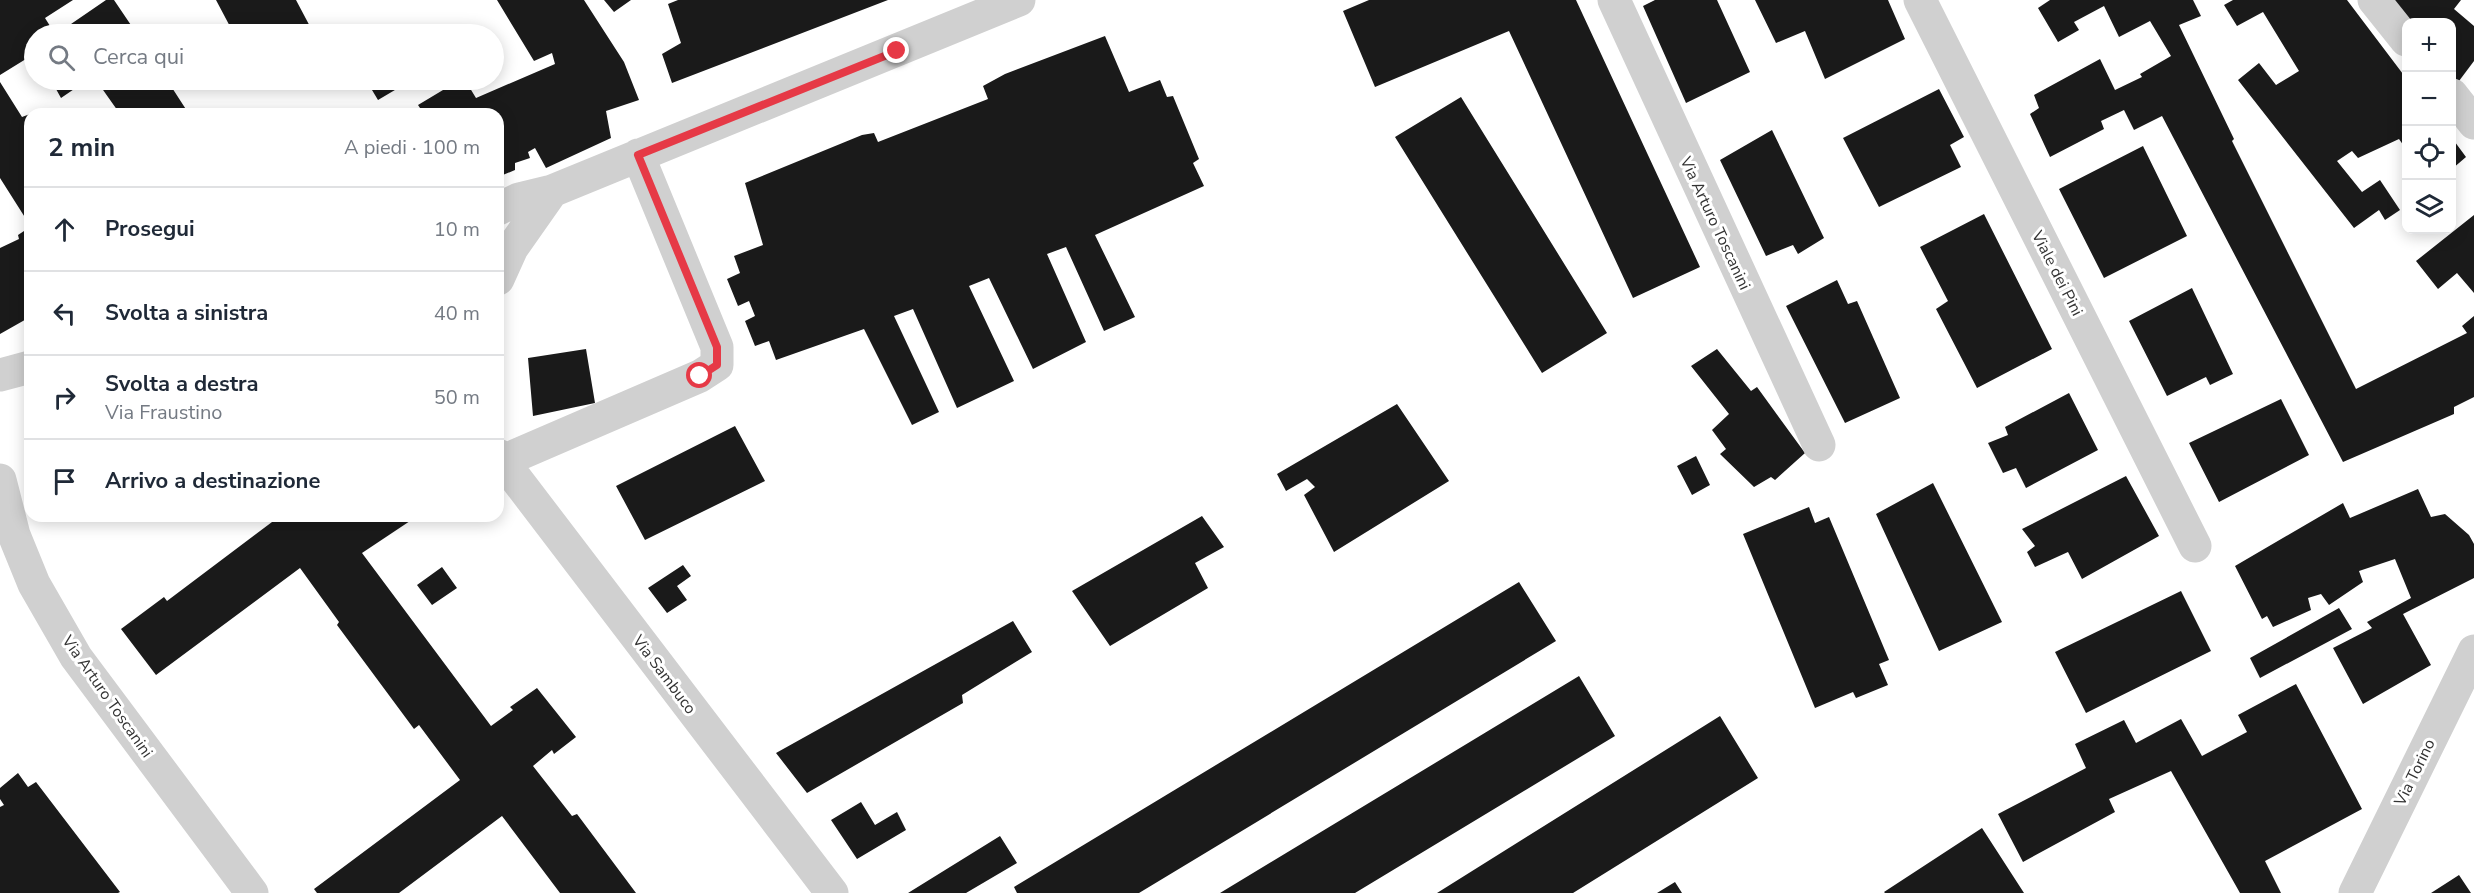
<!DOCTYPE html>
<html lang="it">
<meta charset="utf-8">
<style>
body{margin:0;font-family:"Nunito Sans",sans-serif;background:#f2f2f3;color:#1f2937}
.controls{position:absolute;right:18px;top:18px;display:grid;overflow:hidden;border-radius:12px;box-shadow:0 3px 15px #0003}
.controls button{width:54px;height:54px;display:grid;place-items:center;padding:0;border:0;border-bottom:2px solid #e0e1e3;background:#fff;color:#1f2937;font:30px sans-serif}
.stop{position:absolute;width:18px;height:18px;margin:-14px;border:4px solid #e63946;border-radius:50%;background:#fff}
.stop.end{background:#e63946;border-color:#fff;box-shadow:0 2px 6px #0008}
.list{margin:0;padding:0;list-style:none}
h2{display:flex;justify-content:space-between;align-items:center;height:78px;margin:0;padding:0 24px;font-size:26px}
h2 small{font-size:20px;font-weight:400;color:#747a83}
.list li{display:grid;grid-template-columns:39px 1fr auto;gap:18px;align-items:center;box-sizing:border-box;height:84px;padding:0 24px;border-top:2px solid #e0e1e3}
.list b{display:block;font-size:22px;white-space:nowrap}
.list p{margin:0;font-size:20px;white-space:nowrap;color:#747a83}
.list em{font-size:20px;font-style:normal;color:#747a83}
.icon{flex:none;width:33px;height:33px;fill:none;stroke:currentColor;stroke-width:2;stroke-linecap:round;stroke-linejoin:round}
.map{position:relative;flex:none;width:2474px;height:893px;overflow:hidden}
.search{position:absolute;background:#fff;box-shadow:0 3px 15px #0003;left:24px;top:24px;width:480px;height:66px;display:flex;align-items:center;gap:15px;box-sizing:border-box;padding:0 21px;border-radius:33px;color:#747a83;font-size:22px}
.panel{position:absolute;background:#fff;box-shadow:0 3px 15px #0003;left:24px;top:108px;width:480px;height:414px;border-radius:18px}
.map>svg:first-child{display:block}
.building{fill:#1a1a1a}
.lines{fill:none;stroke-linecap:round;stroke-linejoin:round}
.minor{stroke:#d0d0d0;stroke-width:33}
.route{stroke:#e63946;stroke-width:8}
.labels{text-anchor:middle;stroke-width:6;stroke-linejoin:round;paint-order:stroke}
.street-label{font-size:16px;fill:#333;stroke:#fff}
</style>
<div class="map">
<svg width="2474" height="893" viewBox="0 0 2474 893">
<rect width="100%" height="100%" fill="#fff"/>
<!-- building -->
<path class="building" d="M0,0H73L45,18L55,34H34V54L0,75Z
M106,0H114L137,34H79L71,24Z
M216,0H296L314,34H234Z
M497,0H584L624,62L639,100L606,111L611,138L546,168L535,148L528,152L530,158L515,163V170L498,177V114H424L418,105L443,90L438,82L443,80H465L476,98L555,64L552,53L534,61Z
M604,0H631L614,12Z
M678,0H888L672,83L662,54L681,43L668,4Z
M1369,0H1576L1700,267L1633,298L1509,31L1375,87L1343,11Z
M1655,0H1717L1750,72L1686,103L1643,6Z
M1755,0H1888L1905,39L1825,79L1805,31L1776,43Z
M2050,0H2193L2201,16L2179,25L2234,139L2232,141L2356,389L2467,333L2462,326L2474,316V397L2454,407V414L2343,462L2162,116L2134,130L2124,110L2101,121L2104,129L2050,157L2030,114L2039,108L2034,95L2100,59L2115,90L2142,77L2140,74L2171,56L2150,21L2119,37L2104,6L2074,22L2079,30L2058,42L2038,8Z
M2233,0H2347L2406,78V149L2399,139L2358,158L2352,151L2337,161L2362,192L2380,180L2400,210L2385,220L2379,210L2354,228L2238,80L2259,63L2276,85L2299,71L2263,12L2237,26L2224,5Z
M2389,0H2461L2454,9L2474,26V61L2456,85L2452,79V22H2407Z
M1105,36L1129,92L1160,80L1167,97L1173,96L1199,159L1193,163L1204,186L1095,235L1135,317L1104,331L1066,247L1047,254L1086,342L1033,369L989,278L969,286L1014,381L957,408L913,309L894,316L939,412L912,425L864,329L776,360L769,341L755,346L745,321L755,316L749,301L738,306L727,279L740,273L734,256L763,245L745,183L862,135L874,133L878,142L988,99L983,86L1005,74Z
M51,80H81L83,83L61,98Z
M96,80H167L189,114H120Z
M366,80H396L400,87L378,100Z
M0,82L22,117L30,114V317L0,334V248L19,239L18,235L27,229L24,223L26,219L0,178Z
M1939,89L1964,137L1950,145L1961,167L1879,207L1843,138Z
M1461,97L1607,333L1542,373L1395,137Z
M1772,130L1824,238L1798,254L1793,245L1766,256L1720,160Z
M2452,138L2466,157L2452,169Z
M2143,146L2187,236L2104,278L2059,189Z
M1984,214L2052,349L1977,388L1936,309L1948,301L1920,247Z
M2474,215V293L2457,273L2438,289L2416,261Z
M1837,280L1848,304L1857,301L1900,398L1845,423L1786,306Z
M2192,288L2233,374L2210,385L2206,377L2167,396L2129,321Z
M586,349L595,403L533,416L528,358Z
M1717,349L1751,391L1757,387L1805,453L1775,480L1771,477L1754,487L1720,454L1726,449L1712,430L1729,414L1691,366Z
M2069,393L2098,450L2026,488L2016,468L2003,473L1988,443L2008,435L2005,427Z
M2281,399L2309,455L2219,502L2189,443Z
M1397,404L1449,481L1334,552L1304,495L1315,487L1307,479L1286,491L1277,474Z
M735,426L765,481L645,540L616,486Z
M1696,456L1710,485L1692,495L1677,466Z
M2126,476L2159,536L2082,579L2068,552L2035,567L2027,552L2035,546L2022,529Z
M1933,483L2002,622L1939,651L1876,514Z
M2418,489L2431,517L2445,514L2469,535L2474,544V578L2403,614L2431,665L2363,704L2333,648L2372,628L2367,622L2411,598L2395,559L2359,571L2363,582L2329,605L2321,594L2308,598L2311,610L2273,627L2267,616L2262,619L2235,566L2343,503L2350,518Z
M1809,507L1815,523L1829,517L1889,660L1879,664L1888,685L1856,698L1853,692L1815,708L1743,534Z
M280,516H406L410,521L362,553L491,726L513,710L510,707L537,688L576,737L554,754L552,750L533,766L572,816L577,814L636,893H560L502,816L399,893H317L314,889L460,780L419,725L414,729L337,625L339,622L300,568L156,675L121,629L164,597L167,601Z
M1202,516L1224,547L1195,563L1208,588L1110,646L1072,591Z
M683,565L691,576L677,586L687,600L667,613L648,588Z
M442,567L457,588L432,605L417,585Z
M1519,582L1556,641L1139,893H1017L1014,887Z
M2181,591L2211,651L2086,713L2055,652Z
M2339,608L2352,629L2260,678L2250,658Z
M1013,621L1032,652L962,695L963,703L807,793L776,753Z
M1579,676L1615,736L1355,893H1220Z
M2296,684L2362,809L2265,861L2281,893H2240L2171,771L2109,799L2115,812L2023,862L1998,814L2086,768L2075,744L2124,720L2136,743L2181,719L2202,756L2247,732L2238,715Z
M1720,716L1758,778L1573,893H1437Z
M18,773L28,787L36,782L120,892L118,893H0V807L4,805L0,799V788Z
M861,802L875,825L897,812L906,830L857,859L831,820Z
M1982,828L2024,893H1885L1884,892Z
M1000,836L1017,863L966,893H908Z
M2459,875L2471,893H2431Z
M1675,882L1682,893H1657Z"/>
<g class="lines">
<!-- minor -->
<path class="minor" d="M1614,0L1819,445
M1920,0L2195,546
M2374,0L2406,40
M2452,95L2474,123
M498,209L519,199L552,191L1019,0
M498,279L512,248L552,191
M0,375L30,367
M498,455L832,893
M503,461L700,376L717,365V347L638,155
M0,480L14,535L34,584L76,657L252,893
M2355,893L2474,651"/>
</g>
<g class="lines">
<!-- route -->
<path class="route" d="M700,376L717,365V347L638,155L897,51"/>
</g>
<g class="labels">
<!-- street labels -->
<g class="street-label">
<text transform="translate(1716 223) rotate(65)" y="6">Via Arturo Toscanini</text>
<text transform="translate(2058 273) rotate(63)" y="6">Viale dei Pini</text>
<text transform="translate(665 674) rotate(53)" y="6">Via Sambuco</text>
<text transform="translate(108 696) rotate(55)" y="6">Via Arturo Toscanini</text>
<text transform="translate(2414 772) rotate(-64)" y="6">Via Torino</text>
</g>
</g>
</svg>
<div class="controls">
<button>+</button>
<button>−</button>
<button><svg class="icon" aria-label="locate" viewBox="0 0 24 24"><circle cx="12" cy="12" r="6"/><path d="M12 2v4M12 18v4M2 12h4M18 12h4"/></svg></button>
<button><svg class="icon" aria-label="layers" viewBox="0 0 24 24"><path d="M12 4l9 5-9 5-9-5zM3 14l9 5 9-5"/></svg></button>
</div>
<div class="stop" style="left:700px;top:376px"></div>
<div class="stop end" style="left:897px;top:51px"></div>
<div class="search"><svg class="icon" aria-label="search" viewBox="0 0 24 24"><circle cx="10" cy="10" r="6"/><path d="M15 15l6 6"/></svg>Cerca qui</div>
<section class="panel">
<h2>2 min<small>A piedi · 100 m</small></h2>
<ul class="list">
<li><svg class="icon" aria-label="ahead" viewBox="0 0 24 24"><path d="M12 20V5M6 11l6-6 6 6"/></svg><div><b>Prosegui</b></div><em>10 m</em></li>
<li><svg class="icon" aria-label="left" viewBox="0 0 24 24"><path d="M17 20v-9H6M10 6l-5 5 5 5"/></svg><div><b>Svolta a sinistra</b></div><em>40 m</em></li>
<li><svg class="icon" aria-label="right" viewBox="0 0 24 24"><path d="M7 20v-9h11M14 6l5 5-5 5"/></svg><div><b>Svolta a destra</b><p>Via Fraustino</p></div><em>50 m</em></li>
<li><svg class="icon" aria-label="arrive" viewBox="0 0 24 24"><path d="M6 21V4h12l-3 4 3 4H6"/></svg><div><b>Arrivo a destinazione</b></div></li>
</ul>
</section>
</div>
